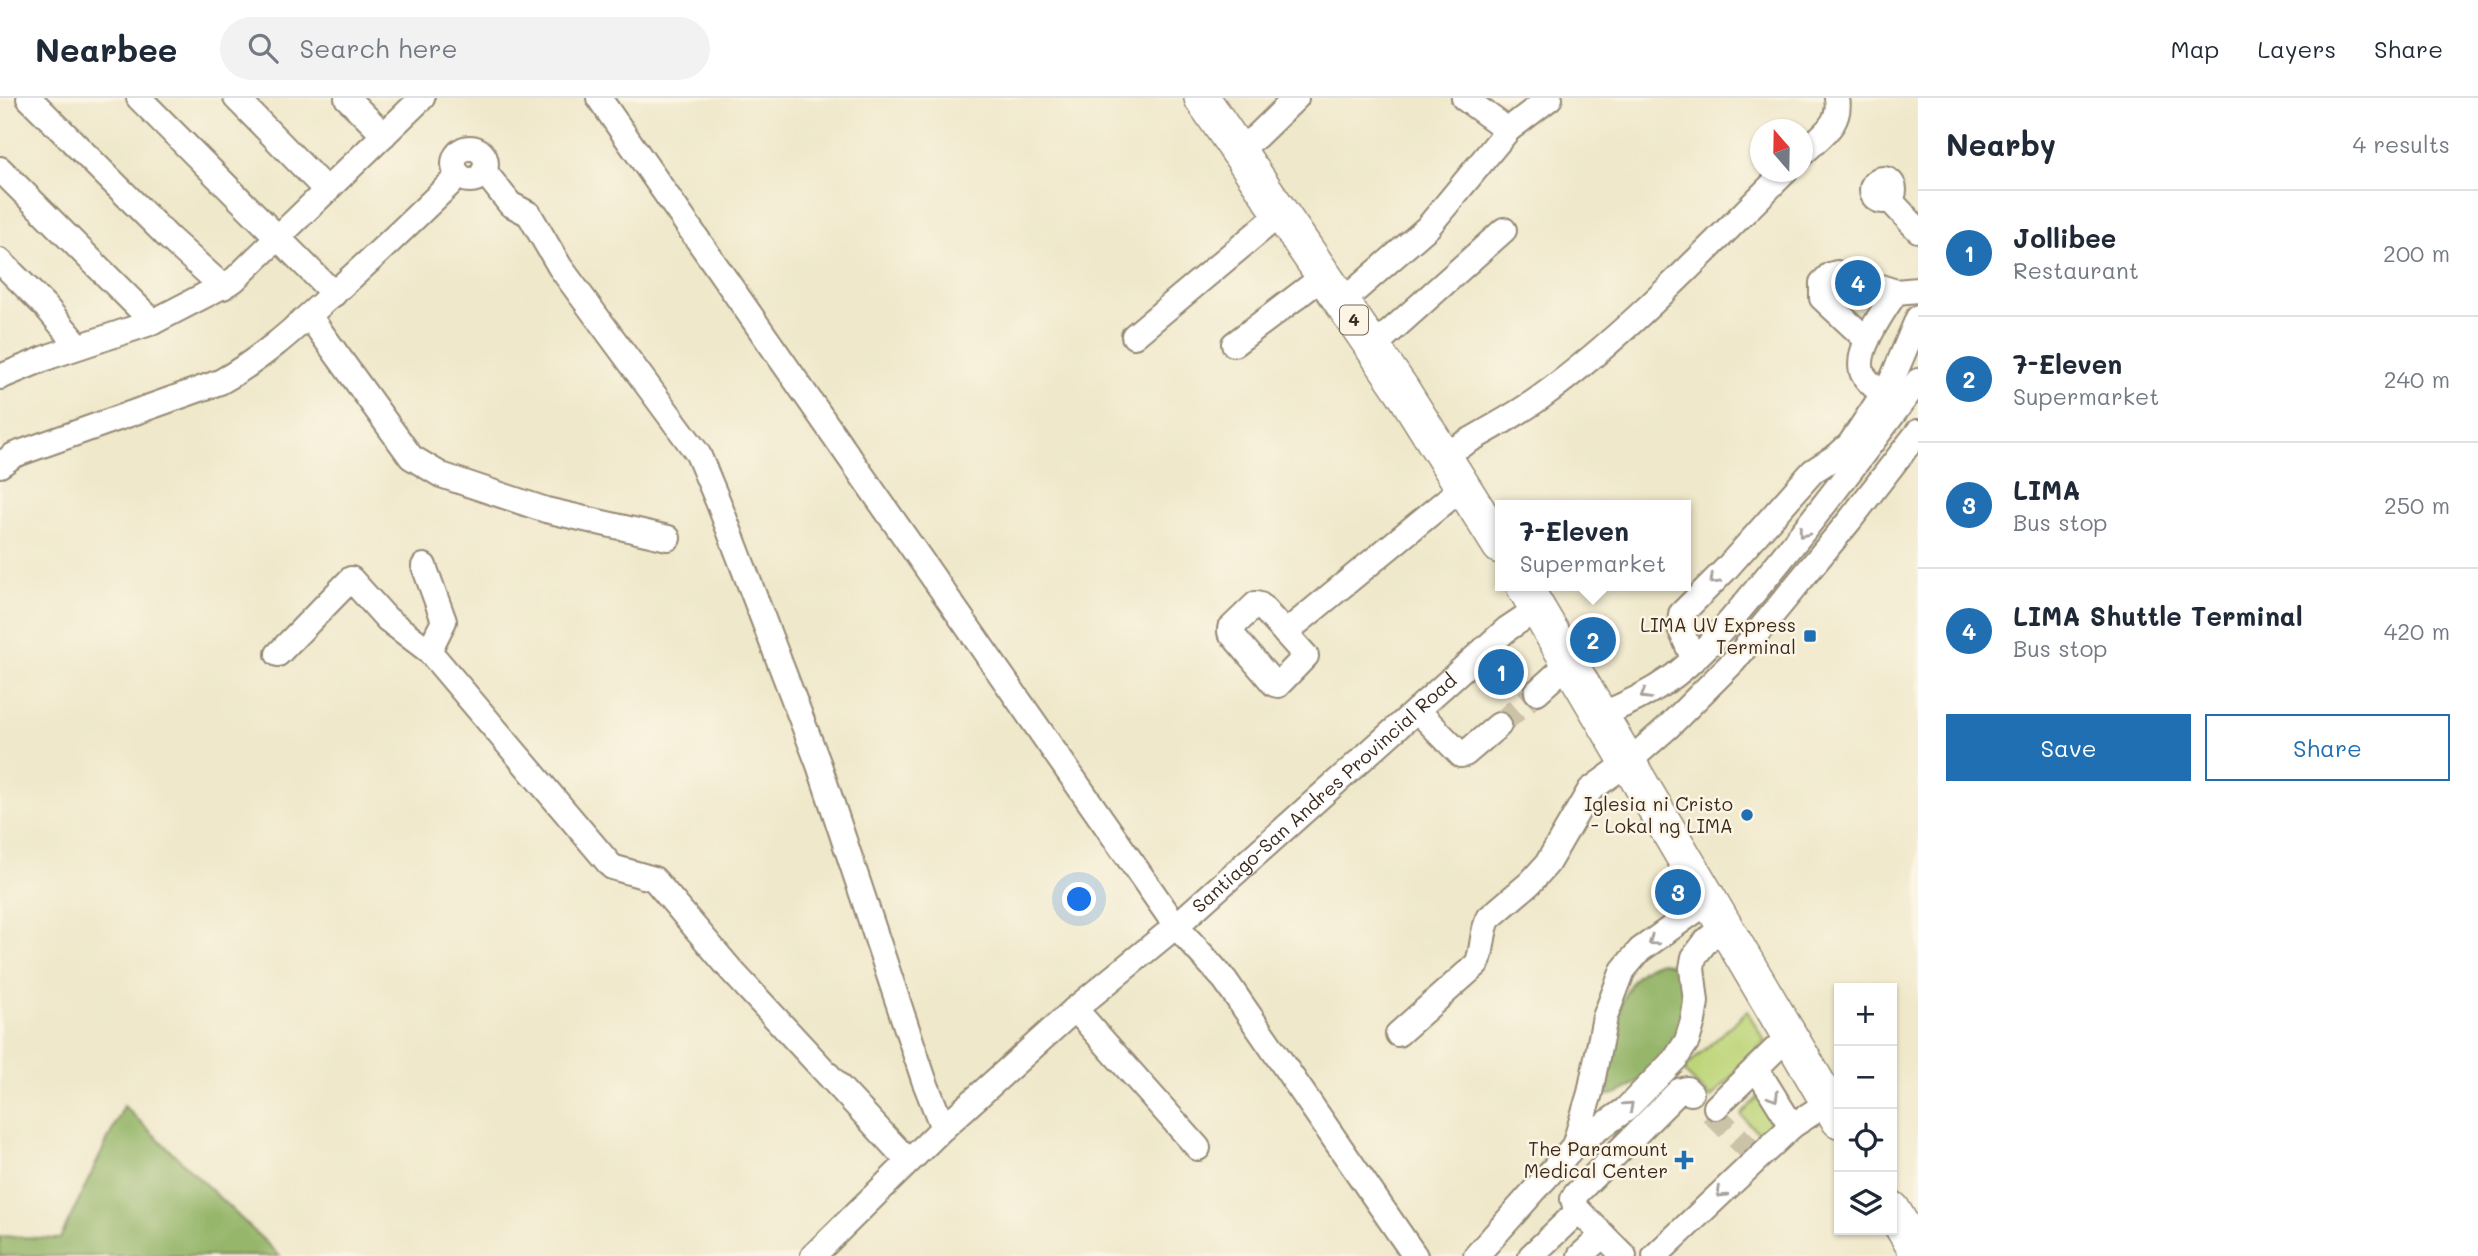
<!DOCTYPE html>
<meta charset="utf-8">
<style>
body{margin:0;font-family:Mali,sans-serif;background:#f2f2f3;color:#1f2937}
.controls{position:absolute;right:21px;bottom:21px;display:grid;overflow:hidden;border-radius:0px;box-shadow:0 2px 5px #0004}
.controls button{width:63px;height:63px;display:grid;place-items:center;padding:0;border:0;border-bottom:2px solid #e0e1e3;background:#fff;color:#1f2937;font:35px sans-serif}
.compass{position:absolute;left:1750px;top:21px;width:63px;height:63px;border-radius:50%;background:#fff;box-shadow:0 2px 5px #0004;rotate:340deg}
.you{position:absolute;left:1080px;top:802px;width:24px;height:24px;margin:-18px;border:5px solid #fff;border-radius:50%;background:#1a73e8;box-shadow:0 0 0 10px #1a73e833}
.badge{display:grid;place-items:center;width:46px;height:46px;border-radius:50%;background:#1f6fb2;color:#fff;font-size:23px;font-weight:700}
.pin{position:absolute;translate:-50% -50%;border:4px solid #fff;box-shadow:0 2px 7px #0006}
.popup{position:absolute;left:1495px;top:402px;width:196px;height:91px;box-sizing:border-box;display:grid;place-content:center;border-radius:0px;background:#fff;filter:drop-shadow(0 2px 5px #0005);font-size:23px;white-space:nowrap;color:#747a83}
.popup b{font-size:26px;color:#1f2937}
.popup::after{content:'';position:absolute;left:50%;top:100%;margin-left:-14px;border:14px solid transparent;border-top-color:#fff}
.list{margin:0;padding:0;list-style:none}
h2{display:flex;justify-content:space-between;align-items:center;height:91px;margin:0;padding:0 28px;font-size:30px}
h2 small{font-size:23px;font-weight:400;color:#747a83}
.list li{display:grid;grid-template-columns:46px 1fr auto;gap:21px;align-items:center;box-sizing:border-box;height:126px;padding:0 28px;border-top:2px solid #e0e1e3}
.list b{display:block;font-size:26px;white-space:nowrap}
.list p{margin:0;font-size:23px;white-space:nowrap;color:#747a83}
.list em{font-size:23px;font-style:normal;color:#747a83}
.actions{display:flex;gap:14px;padding:21px 28px}
.actions a{flex:1;padding:16px 0;border:2px solid #1f6fb2;border-radius:0px;text-align:center;font-size:24px;color:#1f6fb2}
.actions .main{background:#1f6fb2;color:#fff}
.icon{flex:none;width:38px;height:38px;fill:none;stroke:currentColor;stroke-width:2;stroke-linecap:round;stroke-linejoin:round}
.map{position:relative;flex:none;width:1918px;height:1158px;overflow:hidden}
header{display:flex;align-items:center;gap:42px;box-sizing:border-box;height:98px;padding:0 35px;background:#fff;border-bottom:2px solid #e0e1e3}
header strong{font-size:33px}
nav{display:flex;gap:38px;margin-inline-start:auto;font-size:24px}
.search{width:490px;height:63px;background:#f2f2f3;display:flex;align-items:center;gap:18px;box-sizing:border-box;padding:0 24px;border-radius:38px;color:#747a83;font-size:26px}
main{display:flex}
aside{flex:1;background:#fff}
.map>svg:first-child{display:block}
.green{fill:#bdd57a;stroke:#7c804c;stroke-width:2}
.forest{fill:#96b66a;stroke:#687044;stroke-width:2}
.lines{fill:none;stroke-linecap:round;stroke-linejoin:round}
.minor-tunnel{stroke:#cbc2a8;stroke-width:24;stroke-dasharray:24 12;stroke-linecap:butt}
.minor-casing{stroke:#958974;stroke-width:28}
.highway-casing{stroke:#958974;stroke-width:38}
.minor{stroke:#fff;stroke-width:24}
.highway{stroke:#fff;stroke-width:35}
.oneway{stroke:#a79f9a}
.poi-dot{fill:#1f6fb2;stroke:#fcf5e5;stroke-width:2.5}
.labels{text-anchor:middle;stroke-width:5;stroke-linejoin:round;paint-order:stroke}
.shield{fill:#fcf5e5;stroke:#75675a;stroke-width:2}
.shield-label{font-size:18px;font-weight:bold;fill:#3b2a1e}
.poi-label{font-size:19px;fill:#3b2a1e;stroke:#fcf5e5;text-anchor:end}
.street-label{font-size:19px;fill:#3b2a1e;stroke:#fcf5e5}
</style>
<header>
<strong>Nearbee</strong>
<div class="search"><svg class="icon" aria-label="search" viewBox="0 0 24 24"><circle cx="10" cy="10" r="6"/><path d="M15 15l6 6"/></svg>Search here</div>
<nav><a>Map</a><a>Layers</a><a>Share</a></nav>
</header>
<main>
<div class="map">
<svg width="1918" height="1158" viewBox="0 0 1918 1158">
<rect width="100%" height="100%" fill="#fcf5e5"/>
<filter id="ink" filterUnits="userSpaceOnUse"><feTurbulence type="fractalNoise" baseFrequency=".0143" numOctaves="2"/><feDisplacementMap in="SourceGraphic" scale="14" xChannelSelector="R" yChannelSelector="G"/><feConvolveMatrix kernelMatrix="1 2 1 2 8 2 1 2 1" color-interpolation-filters="sRGB"/></filter>
<filter id="wash" filterUnits="userSpaceOnUse"><feTurbulence type="fractalNoise" baseFrequency=".00686" numOctaves="4" result="noise"/><feDisplacementMap in="SourceGraphic" scale="28" xChannelSelector="R" yChannelSelector="G"/><feGaussianBlur stdDeviation="1.57" result="paint"/><feColorMatrix in="noise" values="0 0 0 0 0 0 0 0 0 0 0 0 0 0 0 0 0 1.4 0 .05"/><feComposite in="paint" operator="in"/></filter>
<g filter="url(#wash)">
<rect width="100%" height="100%" fill="#efe8ca"/>
<!-- green -->
<path class="green" d="M1747,913L1765,943L1711,1000L1685,975L1686,969Z
M1761,996L1775,1020L1759,1036L1741,1017Z"/>
<!-- forest -->
<path class="forest" d="M1662,864C1697,869 1684,929 1672,949C1663,964 1625,998 1608,997L1603,992L1604,985C1617,948 1612,873 1662,864Z
M124,1008L280,1158H0V1138L60,1141Z"/>
</g>
<g filter="url(#ink)">
<g class="lines">
<!-- minor-tunnel -->
<path class="minor-tunnel" d="M1499,627L1537,594
M1711,1014L1751,1053"/>
<defs>
<g id="minor">
<path d="M29,0L169,140L223,189"/>
<path d="M139,0L334,196"/>
<path d="M236,0L327,93"/>
<path d="M347,0L384,37"/>
<path d="M599,0L1176,828L1225,882L1415,1158"/>
<path d="M1464,0L1508,32"/>
<circle cx="470" cy="66" r="16"/>
<path d="M1238,52L1257,38L1296,0"/>
<path d="M1802,56C1820,38 1842,27 1837,0"/>
<path d="M0,71L153,224"/>
<path d="M484,73L510,106L529,116L560,169L698,356L719,406L819,667L924,982L943,1030"/>
<circle cx="1883" cy="92" r="11"/>
<path d="M1889,101L1918,132"/>
<path d="M0,163L46,209L79,248"/>
<path d="M1342,204L1428,129L1508,32L1550,0"/>
<path d="M309,218L411,359L441,377L546,412L668,440"/>
<path d="M1134,238L1281,115"/>
<path d="M1867,242L1822,200V185L1830,177L1837,175L1896,194"/>
<path d="M1234,246L1324,178"/>
<path d="M1373,249L1504,132"/>
<path d="M0,279L51,258L153,224L234,182L422,0"/>
<path d="M1883,296C1876,290 1867,284 1863,276C1853,254 1884,212 1896,194L1918,192"/>
<path d="M1444,357C1476,338 1511,321 1541,299C1630,234 1707,151 1785,74"/>
<path d="M0,367L14,357L220,284C260,262 293,232 326,202C372,162 415,120 459,77"/>
<path d="M424,468L444,523L429,553"/>
<path d="M1256,506L1260,507L1306,558L1278,587L1274,586L1230,534V531Z"/>
<path d="M1285,535L1464,388"/>
<path d="M278,556L351,481L387,521L429,553L612,769L654,781L731,872L908,1063"/>
<path d="M1693,560L1680,530L1681,516L1725,472L1813,373L1838,357L1850,346L1891,284L1918,220"/>
<path d="M1537,594L1568,566"/>
<path d="M1417,612L1461,657L1465,656L1499,627"/>
<path d="M1599,617C1627,607 1650,595 1674,578C1707,553 1739,513 1765,481C1818,417 1868,349 1918,283"/>
<path d="M1075,911L1198,1050"/>
<path d="M1398,936L1477,866C1484,851 1481,834 1489,820L1530,785L1547,766L1590,692L1627,665L1668,629L1734,563L1850,422L1918,334"/>
<path d="M1756,970L1792,1028"/>
<path d="M1716,1009L1789,938"/>
<path d="M1574,1048L1590,995L1605,919L1623,872L1640,852L1709,803"/>
<path d="M1575,1109L1624,1158"/>
<path id="s1" d="M813,1158L943,1030L1075,911L1176,828L1507,531L1537,511"/>
<path d="M1476,1158L1574,1048L1625,1012L1676,960L1687,943L1693,923L1696,904L1692,870L1694,859L1707,842L1724,828"/>
<path d="M1531,1158L1574,1117L1576,1111L1573,1101L1576,1096L1679,993L1687,991L1691,995"/>
<path d="M1580,1158L1603,1137"/>
<path d="M1655,1158L1792,1028L1829,1004"/>
</g>
<path id="highway" d="M1202,0L1402,292L1500,448
M1524,488L1839,1022
M1892,1111L1918,1155"/>
</defs>
<!-- minor casing -->
<use href="#minor" class="minor-casing"/>
<!-- highway casing -->
<use href="#highway" class="highway-casing"/>
<!-- minor -->
<use href="#minor" class="minor"/>
<!-- highway -->
<use href="#highway" class="highway"/>
</g>
<!-- one-way arrows -->
<defs><path id="oneway-chevron" d="M-2-3.5L2.5 0L-2 3.5" fill="none" stroke-width="1.6" stroke-linecap="round" stroke-linejoin="round" transform="scale(1.75)"/></defs>
<g class="oneway">
<use href="#oneway-chevron" transform="translate(1803 435) rotate(128)"/>
<use href="#oneway-chevron" transform="translate(1714 482) rotate(136)"/>
<use href="#oneway-chevron" transform="translate(1645 597) rotate(149)"/>
<use href="#oneway-chevron" transform="translate(1653 843) rotate(144)"/>
<use href="#oneway-chevron" transform="translate(1774 999) rotate(58)"/>
<use href="#oneway-chevron" transform="translate(1629 1008) rotate(-42)"/>
<use href="#oneway-chevron" transform="translate(1721 1095) rotate(137)"/>
</g>
</g>
<!-- markers -->
<g class="poi-dot">
<rect x="1803" y="531" width="14" height="14" rx="3.5"/>
<circle cx="1747" cy="717" r="7"/>
<path d="M1680.5 1051.5h7v7h7v7h-7v7h-7v-7h-7v-7h7z"/>
</g>
<g class="labels">
<!-- shield labels -->
<rect class="shield" x="1340" y="207.5" width="28" height="29" rx="5"/>
<g class="shield-label">
<text x="1354" y="228">4</text>
</g>
<!-- poi labels -->
<g class="poi-label">
<text x="1796" y="534">LIMA UV Express<tspan x="1796" dy="22">Terminal</tspan></text>
<text x="1733" y="713">Iglesia ni Cristo<tspan x="1733" dy="22">- Lokal ng LIMA</tspan></text>
<text x="1668" y="1058">The Paramount<tspan x="1668" dy="22">Medical Center</tspan></text>
</g>
<!-- street labels -->
<g class="street-label">
<text dy="7" stroke="none"><textPath href="#s1" startOffset="690">Santiago-San Andres Provincial Road</textPath></text>
</g>
</g>
</svg>
<div class="controls">
<button>+</button>
<button>−</button>
<button><svg class="icon" aria-label="locate" viewBox="0 0 24 24"><circle cx="12" cy="12" r="6"/><path d="M12 2v4M12 18v4M2 12h4M18 12h4"/></svg></button>
<button><svg class="icon" aria-label="layers" viewBox="0 0 24 24"><path d="M12 4l9 5-9 5-9-5zM3 14l9 5 9-5"/></svg></button>
</div>
<svg class="compass" viewBox="-18 -18 36 36"><path d="M0-13l5 13h-10z" fill="#e53935"/><path d="M0 13l5-13h-10z" fill="#747a83"/></svg>
<div class="you"></div>
<div class="pin badge" style="left:1501px;top:574px">1</div>
<div class="pin badge" style="left:1593px;top:542px">2</div>
<div class="popup"><b>7-Eleven</b>Supermarket</div>
<div class="pin badge" style="left:1678px;top:794px">3</div>
<div class="pin badge" style="left:1858px;top:185px">4</div>
</div>
<aside>
<h2>Nearby<small>4 results</small></h2>
<ul class="list">
<li><span class="badge">1</span><div><b>Jollibee</b><p>Restaurant</p></div><em>200 m</em></li>
<li><span class="badge">2</span><div><b>7-Eleven</b><p>Supermarket</p></div><em>240 m</em></li>
<li><span class="badge">3</span><div><b>LIMA</b><p>Bus stop</p></div><em>250 m</em></li>
<li><span class="badge">4</span><div><b>LIMA Shuttle Terminal</b><p>Bus stop</p></div><em>420 m</em></li>
</ul>
<div class="actions"><a class="main">Save</a><a>Share</a></div>
</aside>
</main>
